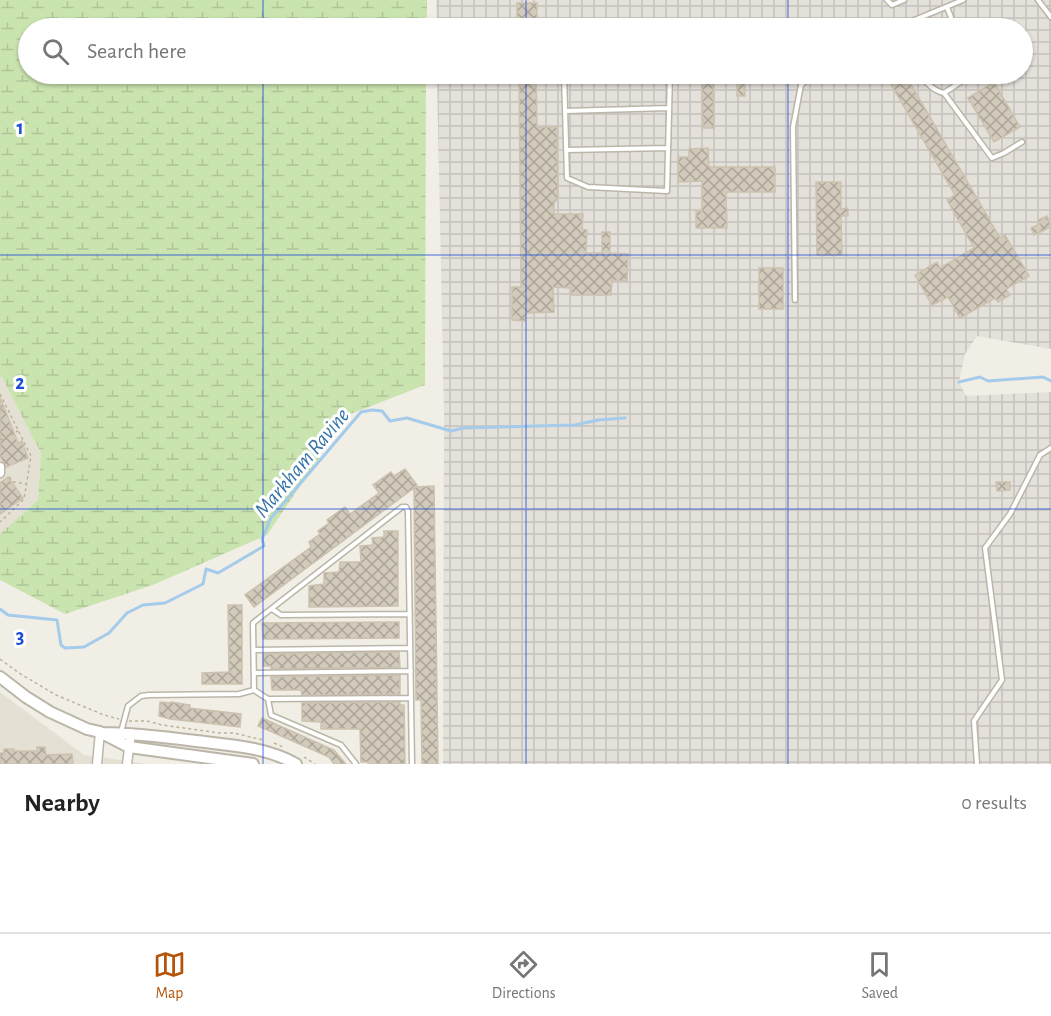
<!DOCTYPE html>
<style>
body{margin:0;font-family:"Alegreya Sans",sans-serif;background:#f6f6f6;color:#222}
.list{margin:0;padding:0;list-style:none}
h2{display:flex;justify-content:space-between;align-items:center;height:78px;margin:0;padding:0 24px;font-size:26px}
h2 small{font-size:20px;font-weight:400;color:#767676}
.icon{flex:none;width:33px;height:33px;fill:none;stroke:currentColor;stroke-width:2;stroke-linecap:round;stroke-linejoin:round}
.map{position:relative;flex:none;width:1051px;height:764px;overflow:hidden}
.search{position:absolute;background:#fff;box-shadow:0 2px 4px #0004;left:18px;right:18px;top:18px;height:66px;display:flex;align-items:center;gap:15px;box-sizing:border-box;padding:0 21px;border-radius:33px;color:#767676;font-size:22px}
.sheet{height:168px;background:#fff}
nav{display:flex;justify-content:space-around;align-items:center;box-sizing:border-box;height:84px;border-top:2px solid #e0e0e0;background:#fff;font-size:16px;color:#767676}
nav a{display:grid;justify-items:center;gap:3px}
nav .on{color:#b45309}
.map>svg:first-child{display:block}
.residential{fill:#e5e0d4}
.industrial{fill:url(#industrial-grid)}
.wetland{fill:url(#wetland-marsh)}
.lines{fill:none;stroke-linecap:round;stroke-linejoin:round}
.stream{stroke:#a5cbeb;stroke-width:3}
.building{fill:url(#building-cross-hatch);stroke:#cdc2af;stroke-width:1.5}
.service-casing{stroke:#bcb6a9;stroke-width:7}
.minor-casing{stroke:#bcb6a9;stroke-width:11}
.tertiary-casing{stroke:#bcb6a9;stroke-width:14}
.path{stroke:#bdb39b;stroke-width:1.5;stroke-dasharray:3 3;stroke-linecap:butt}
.service{stroke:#fff;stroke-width:4}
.minor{stroke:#fff;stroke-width:8}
.tertiary{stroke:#fff;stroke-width:10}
.grid{fill:none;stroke:#1d4ed8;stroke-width:1.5;stroke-opacity:0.55}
.labels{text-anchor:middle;stroke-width:6;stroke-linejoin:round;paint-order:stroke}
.water-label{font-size:22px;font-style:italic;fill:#3573a8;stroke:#fff}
.grid-label{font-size:20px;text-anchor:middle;font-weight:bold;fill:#1d4ed8;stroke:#fff;stroke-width:6;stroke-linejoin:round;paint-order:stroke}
</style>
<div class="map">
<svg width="1051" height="764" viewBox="0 0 1051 764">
<defs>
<pattern id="industrial-grid" width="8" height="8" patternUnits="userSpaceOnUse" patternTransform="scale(1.5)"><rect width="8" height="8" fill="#e4e0da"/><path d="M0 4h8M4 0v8" fill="none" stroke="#c5c1bc"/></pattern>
<pattern id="wetland-marsh" width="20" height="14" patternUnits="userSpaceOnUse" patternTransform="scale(1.5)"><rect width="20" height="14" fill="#cae4b0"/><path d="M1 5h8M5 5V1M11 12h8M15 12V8" fill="none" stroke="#afc598"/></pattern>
<pattern id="building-cross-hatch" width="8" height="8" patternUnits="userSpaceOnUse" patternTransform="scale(1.5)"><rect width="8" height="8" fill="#d2cabb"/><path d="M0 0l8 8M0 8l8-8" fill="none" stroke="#aca599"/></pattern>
</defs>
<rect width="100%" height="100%" fill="#f1eee5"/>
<!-- residential -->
<path class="residential" d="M0,374L41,453L38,500L0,534Z
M0,692L84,755L149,764H0Z"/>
<!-- industrial -->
<path class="industrial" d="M436,0H1051V349L977,336L965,354L959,382L966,396L1051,392V764H443L444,414L437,74H1022V28H437Z"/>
<!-- wetland -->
<path class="wetland" d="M0,0H427V28H28V74H426L425,385L348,415L267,535L153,585L65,614L0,580V534L38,500L41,453L0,374Z"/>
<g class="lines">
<!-- stream -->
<path class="stream" d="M959,382L980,377L988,381L1043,377L1051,381
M0,609L8,615L57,620L61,645L65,648L84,647L109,633L127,613L143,605L165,603L203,584L206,569L218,573L264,546L262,539L271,518L361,412L372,410L382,411L390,421L407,418L451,431L463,428L575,425L598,420L625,418"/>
</g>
<!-- building -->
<path class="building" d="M517,3H537V19H535L536,28H519V19H517Z
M519,74H536L537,127H557L558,198L554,203V214H583L582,229L587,230L586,253H602V232H610V253L628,254L627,281L612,280L611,295H571V288L553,287L554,312L526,313L525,321L512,320V287H521Z
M885,74H905L1000,238L1005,235L1029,276L1006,289L1010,295L998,302L995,298L960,318L948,297L932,305L915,275L937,262L940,268L974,248L947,200L955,195Z
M737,82H745V96H737Z
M994,82L1020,127L994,142L968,98Z
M702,83H713L714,128H703Z
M708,148L709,167H775V192H728L726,194L727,228H696V211H702V181L678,182V157H689V149Z
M816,182H841V209L848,208V216H841L842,255H817Z
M1047,216L1051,227L1034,235L1031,228L1040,224L1038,220Z
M759,268H783V309H759Z
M0,397L18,443L22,441L28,458L6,467L0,456Z
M405,469L417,485L414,487L434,486L438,764H422L421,700H416L414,488L254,607L245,595L311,547L309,542L320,534L318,531L329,523L327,520L345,507L350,514L379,493L373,485L391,472L394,476Z
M8,477L23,498L0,514V483Z
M996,482H1010V490L997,491Z
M384,531H398V606L309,607V586L324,584V573L339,572L340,562H361L360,546L373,545L372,538L384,537Z
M228,605H242V684H202V673L229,672Z
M399,622V638L263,639L262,623Z
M399,652L400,667L271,669V666H263V654Z
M400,675V694L302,695L301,690H272L271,677Z
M160,702L171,703V702L190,705L189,708L241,714L240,727L170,719L159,716Z
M400,702V705H404L405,764H368V762H361L360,729H321V722L302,721V703Z
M262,718L334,750L346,764H334L329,757L258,726Z
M37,747H45L46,755L72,754L73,764H0V753H4V749H14V751H37Z"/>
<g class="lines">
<defs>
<path id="service" d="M887,0L892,5L904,0
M1038,0L1051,17
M947,7L955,28
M895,28L963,0
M564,74L567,178L588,187L667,191L670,74
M919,74C926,82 933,91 944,93L968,77V74
M944,93L992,158L1004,153L1022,142
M565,111L669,108
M567,150L668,148
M795,300L793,127L801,85L814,74
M272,609L281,615L410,614
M254,650L410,648
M254,673L411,671
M254,690L253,623L402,507H406L408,511L412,764
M254,690L268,699L271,715L341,745L356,764
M268,699L411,698
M121,732L128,706L141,696L149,695L239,694L254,690
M977,764L974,721L1002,680L985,548L1010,514L1040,455L1051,448"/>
<path id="minor" d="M0,467V473
M97,764L100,732
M127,764L131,733"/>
<path id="tertiary" d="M0,677L26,697L50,712L87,729L100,732L129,747L253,764
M102,733C134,733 165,737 196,741C230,745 266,747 296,764"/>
</defs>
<!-- service casing -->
<use href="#service" class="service-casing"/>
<!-- minor casing -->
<use href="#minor" class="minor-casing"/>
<!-- tertiary casing -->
<use href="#tertiary" class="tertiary-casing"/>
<!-- path -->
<path class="path" d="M0,394L31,456L24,499L0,522
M0,440L18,431
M9,477L14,482L26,484
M0,659L19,673L56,695L104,715L119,719
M129,721H147L162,725L220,733H234L263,740
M274,743L283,747
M304,757L315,764"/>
<!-- service -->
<use href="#service" class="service"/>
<!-- minor -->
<use href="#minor" class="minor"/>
<!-- tertiary -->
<use href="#tertiary" class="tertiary"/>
</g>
<!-- grid -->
<path class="grid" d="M263,0V28M526,0V28M788,0V28M263,74V764M526,74V764M788,74V764M0,255H1051M0,509H1051"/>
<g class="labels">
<!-- water labels -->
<g class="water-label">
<text transform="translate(301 462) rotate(-50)" y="8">Markham Ravine</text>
</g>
</g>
<g class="grid-label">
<text x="20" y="134">1</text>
<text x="20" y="389">2</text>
<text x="20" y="643">3</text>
</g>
</svg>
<div class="search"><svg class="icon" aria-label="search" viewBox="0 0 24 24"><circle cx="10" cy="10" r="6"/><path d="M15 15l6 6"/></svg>Search here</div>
</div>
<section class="sheet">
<h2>Nearby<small>0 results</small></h2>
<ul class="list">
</ul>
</section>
<nav>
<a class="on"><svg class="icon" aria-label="map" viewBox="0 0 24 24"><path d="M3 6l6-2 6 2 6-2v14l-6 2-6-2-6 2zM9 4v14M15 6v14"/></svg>Map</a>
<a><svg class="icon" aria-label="directions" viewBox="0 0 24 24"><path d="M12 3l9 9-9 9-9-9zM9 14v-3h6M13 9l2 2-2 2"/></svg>Directions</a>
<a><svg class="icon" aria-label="saved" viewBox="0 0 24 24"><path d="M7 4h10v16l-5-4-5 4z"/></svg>Saved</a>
</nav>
